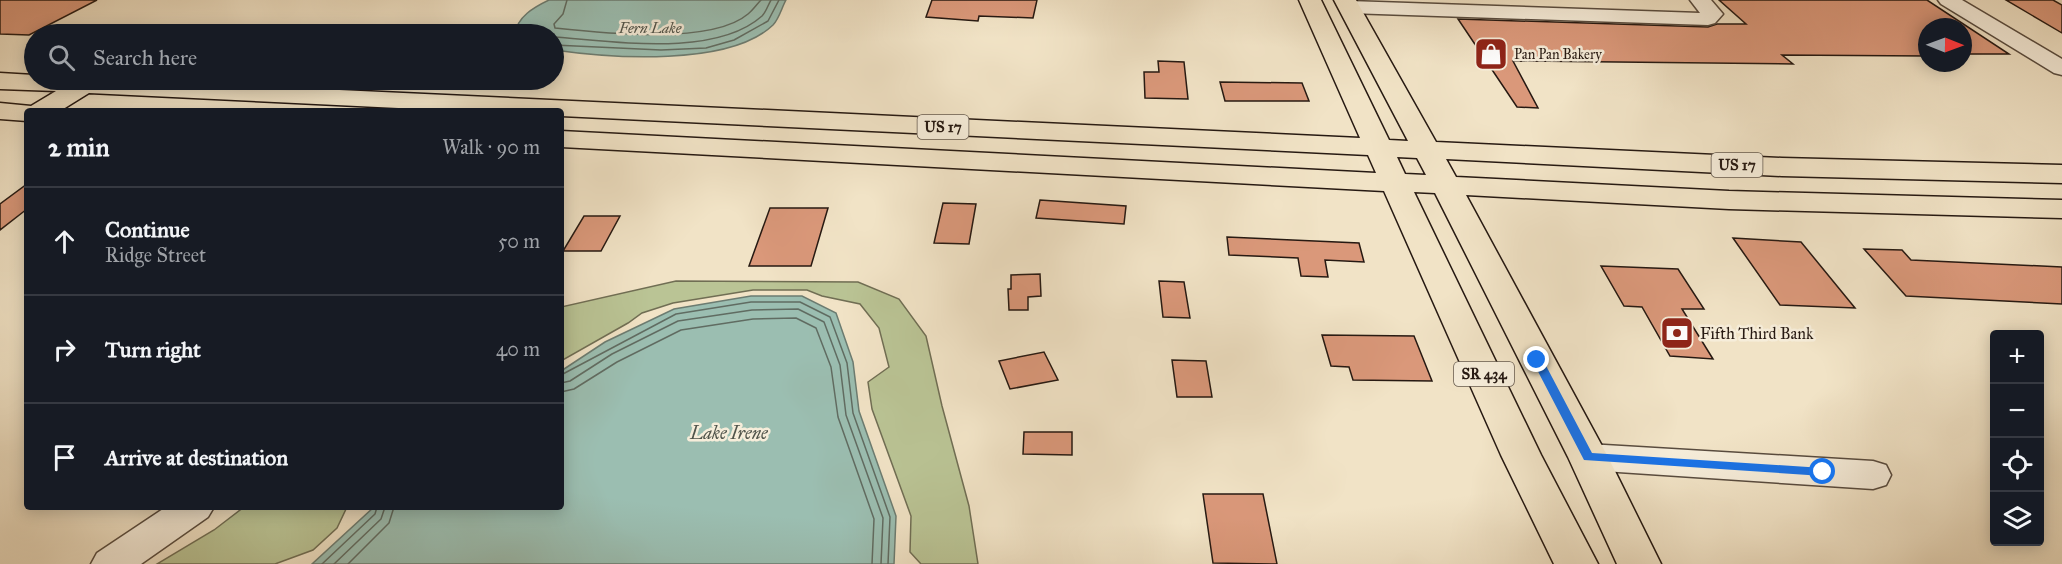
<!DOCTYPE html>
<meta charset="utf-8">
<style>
body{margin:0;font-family:"IM FELL Great Primer",serif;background:#20242c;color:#f1f3f6}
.controls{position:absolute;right:18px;bottom:18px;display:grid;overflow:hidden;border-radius:6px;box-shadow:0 3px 15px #0003}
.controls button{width:54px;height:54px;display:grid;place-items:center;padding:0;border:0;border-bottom:2px solid #363941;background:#171b24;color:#f1f3f6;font:30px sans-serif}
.compass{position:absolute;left:1918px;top:18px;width:54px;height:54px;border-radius:50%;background:#171b24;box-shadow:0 3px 15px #0003;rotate:91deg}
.stop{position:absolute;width:18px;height:18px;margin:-14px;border:4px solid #1a73e8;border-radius:50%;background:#fff}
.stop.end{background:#1a73e8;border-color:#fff;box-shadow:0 2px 6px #0008}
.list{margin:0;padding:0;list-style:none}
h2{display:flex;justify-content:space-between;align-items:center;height:78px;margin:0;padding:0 24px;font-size:26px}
h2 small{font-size:20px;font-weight:400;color:#9ea1a6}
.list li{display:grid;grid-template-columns:39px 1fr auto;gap:18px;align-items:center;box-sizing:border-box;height:108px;padding:0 24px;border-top:2px solid #363941}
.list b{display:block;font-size:22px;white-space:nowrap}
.list p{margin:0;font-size:20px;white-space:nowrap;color:#9ea1a6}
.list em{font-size:20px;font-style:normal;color:#9ea1a6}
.icon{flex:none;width:33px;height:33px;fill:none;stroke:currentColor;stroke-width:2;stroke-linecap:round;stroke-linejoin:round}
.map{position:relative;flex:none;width:2062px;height:564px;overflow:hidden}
.search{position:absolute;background:#171b24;box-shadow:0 3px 15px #0003;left:24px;top:24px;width:540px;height:66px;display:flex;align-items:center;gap:15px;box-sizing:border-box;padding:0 21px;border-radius:33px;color:#9ea1a6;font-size:22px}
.panel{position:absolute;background:#171b24;box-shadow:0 3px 15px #0003;left:24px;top:108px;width:540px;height:402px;border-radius:6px}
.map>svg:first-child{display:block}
.green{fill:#bac495;stroke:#706e54;stroke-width:1.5}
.water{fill:#9bbeb1;stroke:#6c7c71;stroke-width:1.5}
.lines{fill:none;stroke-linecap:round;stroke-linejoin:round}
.shore{stroke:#606c62;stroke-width:1.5}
.building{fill:#da987a;stroke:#261912;stroke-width:1.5}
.minor-casing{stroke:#594c3f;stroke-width:3}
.major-casing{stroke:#261912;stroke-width:3}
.minor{fill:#f6edda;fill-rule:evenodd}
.major{fill:#f1e3c6;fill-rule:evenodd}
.route{fill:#1a73e8}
.labels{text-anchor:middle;stroke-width:5;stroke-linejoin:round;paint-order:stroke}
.far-poi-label{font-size:14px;fill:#261912;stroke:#f6edda;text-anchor:start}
.far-water-label{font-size:15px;font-style:italic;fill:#4f534a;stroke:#f6edda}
.shield{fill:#f6edda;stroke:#64594e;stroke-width:1.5}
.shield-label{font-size:15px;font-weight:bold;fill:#261912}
.poi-label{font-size:16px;fill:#261912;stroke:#f6edda;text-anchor:start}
.water-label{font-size:18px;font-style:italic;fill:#4f534a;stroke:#f6edda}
</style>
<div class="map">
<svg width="2062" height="564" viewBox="0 0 2062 564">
<rect width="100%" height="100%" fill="#f1e3c6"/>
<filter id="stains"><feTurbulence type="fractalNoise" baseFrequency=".00333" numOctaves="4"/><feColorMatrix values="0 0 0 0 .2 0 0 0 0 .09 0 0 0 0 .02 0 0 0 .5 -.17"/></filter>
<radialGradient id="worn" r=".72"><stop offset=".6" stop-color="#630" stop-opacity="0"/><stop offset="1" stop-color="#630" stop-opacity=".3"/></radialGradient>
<!-- green -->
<path class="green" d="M676,281L858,282L899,299L926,336L942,406L969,506L978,564H921L910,552L911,516L872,409L868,382L889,367L879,328L860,304L822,296L807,290H753L673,303L642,313L628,323L561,361V307Z
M244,507H347L337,528L313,550L275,564H157L214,530Z"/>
<!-- water -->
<path class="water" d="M549,0H786C782,7 779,19 773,25C729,67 610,58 554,50V34H515C517,17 534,7 549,0Z
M751,296H802L836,313L853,362L859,411L896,516L894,564H312L374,507H561V371L605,342L674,309Z"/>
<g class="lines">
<!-- shore -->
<path class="shore" d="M567,0L563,14L554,24L555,28C601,33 712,45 748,14C753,10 757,4 761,0
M554,37C612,41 715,58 762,16C766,12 768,5 771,0
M554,45L661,50L706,48L734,40L768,21L779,0
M561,375L676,314L751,302H800L830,317L847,363L853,413L890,517L888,564
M561,383L570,381L612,354L678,321L752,310L798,309L824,322L840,365L846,415L883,518L881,564
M561,392L574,389L617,362L681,330L753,319L796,318L816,328L831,367L838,417L874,519L872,564
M322,564L375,514L377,507
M334,564L381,519L385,507
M348,564L389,523L394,507"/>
</g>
<!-- building -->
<path class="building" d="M0,0H97L29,35L0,34Z
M932,0H1037L1033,18L979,16L978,21L926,17Z
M1719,0H1927L2009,54H1963V27H1927V56L1782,55L1793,64L1513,61L1538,108L1517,107L1458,19L1708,27L1717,24H1746Z
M2006,0H2053L2062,5V33Z
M1158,61L1184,62L1188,99L1145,98L1144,72H1159Z
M1220,82L1302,83L1309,101H1225Z
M27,184V209L0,230V204Z
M1040,200L1126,206L1124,224L1036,218Z
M943,203L976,204L969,244L934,243Z
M770,208H828L811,266H749Z
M584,216H620L601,251H563Z
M1227,237L1359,243L1364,262L1325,260L1328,277L1301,276L1298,258L1229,255Z
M1733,238L1801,242L1855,308L1780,305Z
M1864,249L1902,250L1911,260L2062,267V304L1906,296Z
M1601,266L1678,269L1704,309H1682L1713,359L1670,356L1642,307L1624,306Z
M1040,274L1041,296L1028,297V310H1009L1008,289H1011V275Z
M1159,281L1184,282L1190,318L1163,317Z
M1322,335L1414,336L1432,381L1353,380L1349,367L1331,366Z
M1044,352L1058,380L1010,389L999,361Z
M1172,360L1206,361L1212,397H1177Z
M1024,432H1072V455L1023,454Z
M1203,494H1263L1277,564L1213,563Z"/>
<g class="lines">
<defs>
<path id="minor" d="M1690,0H1711L1723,14L1715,23L1708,25L1349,13L1342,11L1339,7L1342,3L1349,1L1700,13Z
M1938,0H1962L2062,59V75L2054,73L1941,4Z
M1588,444L1873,461L1886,465L1891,475L1886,485L1873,489L1588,470L1575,466L1570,457L1575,448Z
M166,507H214L208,517L141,564H91L97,553Z"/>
<path id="major" d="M1299,0H1321L1389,140L1408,141L1334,0H1356L1436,142L1782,158L2062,165V183L1782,176L1446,159L1456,177L1729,191L2062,200V218L1729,209L1466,195L1608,457L1661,564H1617L1568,457L1435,193L1414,192L1541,455L1598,564H1554L1501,455L1384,191L561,147V131L1376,173L1368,155L561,116V111H460L89,93L60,111H27V121L0,119V103L31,106L56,91L0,89V73L34,75V80H127L1360,138ZM1397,157L1417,158L1426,175L1405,174Z"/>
</defs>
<!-- minor casing -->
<use href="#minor" class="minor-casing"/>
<!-- major casing -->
<use href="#major" class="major-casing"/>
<!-- minor -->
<use href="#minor" class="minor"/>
<!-- major -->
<use href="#major" class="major"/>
</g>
<!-- route -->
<path class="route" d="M1537,357L1543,360L1592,453L1823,468L1829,472L1823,476L1584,460L1532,360Z"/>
<!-- icons -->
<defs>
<symbol id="shop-square" viewBox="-11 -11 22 22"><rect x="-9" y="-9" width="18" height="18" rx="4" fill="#8f2418" stroke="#f6edda"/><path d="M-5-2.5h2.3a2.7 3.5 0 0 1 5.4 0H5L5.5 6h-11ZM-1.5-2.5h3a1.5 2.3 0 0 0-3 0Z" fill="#fff"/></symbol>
<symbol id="bank-square" viewBox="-11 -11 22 22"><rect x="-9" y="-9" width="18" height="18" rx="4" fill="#8f2418" stroke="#f6edda"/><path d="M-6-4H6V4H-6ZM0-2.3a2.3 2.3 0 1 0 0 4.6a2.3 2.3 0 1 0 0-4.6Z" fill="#fff"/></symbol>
</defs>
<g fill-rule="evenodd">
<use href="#shop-square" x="1472" y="35" width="38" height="38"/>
<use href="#bank-square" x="1658" y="314" width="38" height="38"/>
</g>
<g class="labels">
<!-- far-poi labels -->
<g class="far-poi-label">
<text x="1514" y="59">Pan Pan Bakery</text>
</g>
<!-- far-water labels -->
<g class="far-water-label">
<text x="650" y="33">Fern Lake</text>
</g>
<!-- shield labels -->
<g class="shield">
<rect x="917.5" y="115" width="51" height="24" rx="4.5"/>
<rect x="1711.5" y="153" width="51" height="24" rx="4.5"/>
<rect x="1454" y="362" width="60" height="24" rx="4.5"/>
</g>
<g class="shield-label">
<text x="943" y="132">US 17</text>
<text x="1737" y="170">US 17</text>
<text x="1484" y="379">SR 434</text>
</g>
<!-- poi labels -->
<g class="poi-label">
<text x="1700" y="339">Fifth Third Bank</text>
</g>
<!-- water labels -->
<g class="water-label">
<text x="729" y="439">Lake Irene</text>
</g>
</g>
<rect width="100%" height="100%" filter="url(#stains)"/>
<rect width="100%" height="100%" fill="url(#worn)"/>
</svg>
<div class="controls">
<button>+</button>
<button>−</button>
<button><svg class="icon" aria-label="locate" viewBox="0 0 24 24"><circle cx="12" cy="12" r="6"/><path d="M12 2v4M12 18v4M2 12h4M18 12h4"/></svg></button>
<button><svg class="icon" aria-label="layers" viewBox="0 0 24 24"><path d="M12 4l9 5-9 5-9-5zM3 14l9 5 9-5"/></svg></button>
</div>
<svg class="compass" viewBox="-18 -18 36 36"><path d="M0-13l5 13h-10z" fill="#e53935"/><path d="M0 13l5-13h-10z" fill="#9ea1a6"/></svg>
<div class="stop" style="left:1823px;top:472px"></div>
<div class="stop end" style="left:1537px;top:360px"></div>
<div class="search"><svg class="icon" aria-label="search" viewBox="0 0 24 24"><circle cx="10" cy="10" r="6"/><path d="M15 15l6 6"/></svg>Search here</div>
<section class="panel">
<h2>2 min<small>Walk · 90 m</small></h2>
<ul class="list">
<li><svg class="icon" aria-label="ahead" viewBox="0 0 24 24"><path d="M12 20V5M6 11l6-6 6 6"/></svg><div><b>Continue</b><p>Ridge Street</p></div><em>50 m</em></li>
<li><svg class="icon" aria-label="right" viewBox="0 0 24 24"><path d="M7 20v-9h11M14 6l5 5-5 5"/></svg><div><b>Turn right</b></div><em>40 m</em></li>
<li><svg class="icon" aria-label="arrive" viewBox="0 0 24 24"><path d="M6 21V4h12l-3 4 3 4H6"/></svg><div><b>Arrive at destination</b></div></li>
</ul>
</section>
</div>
